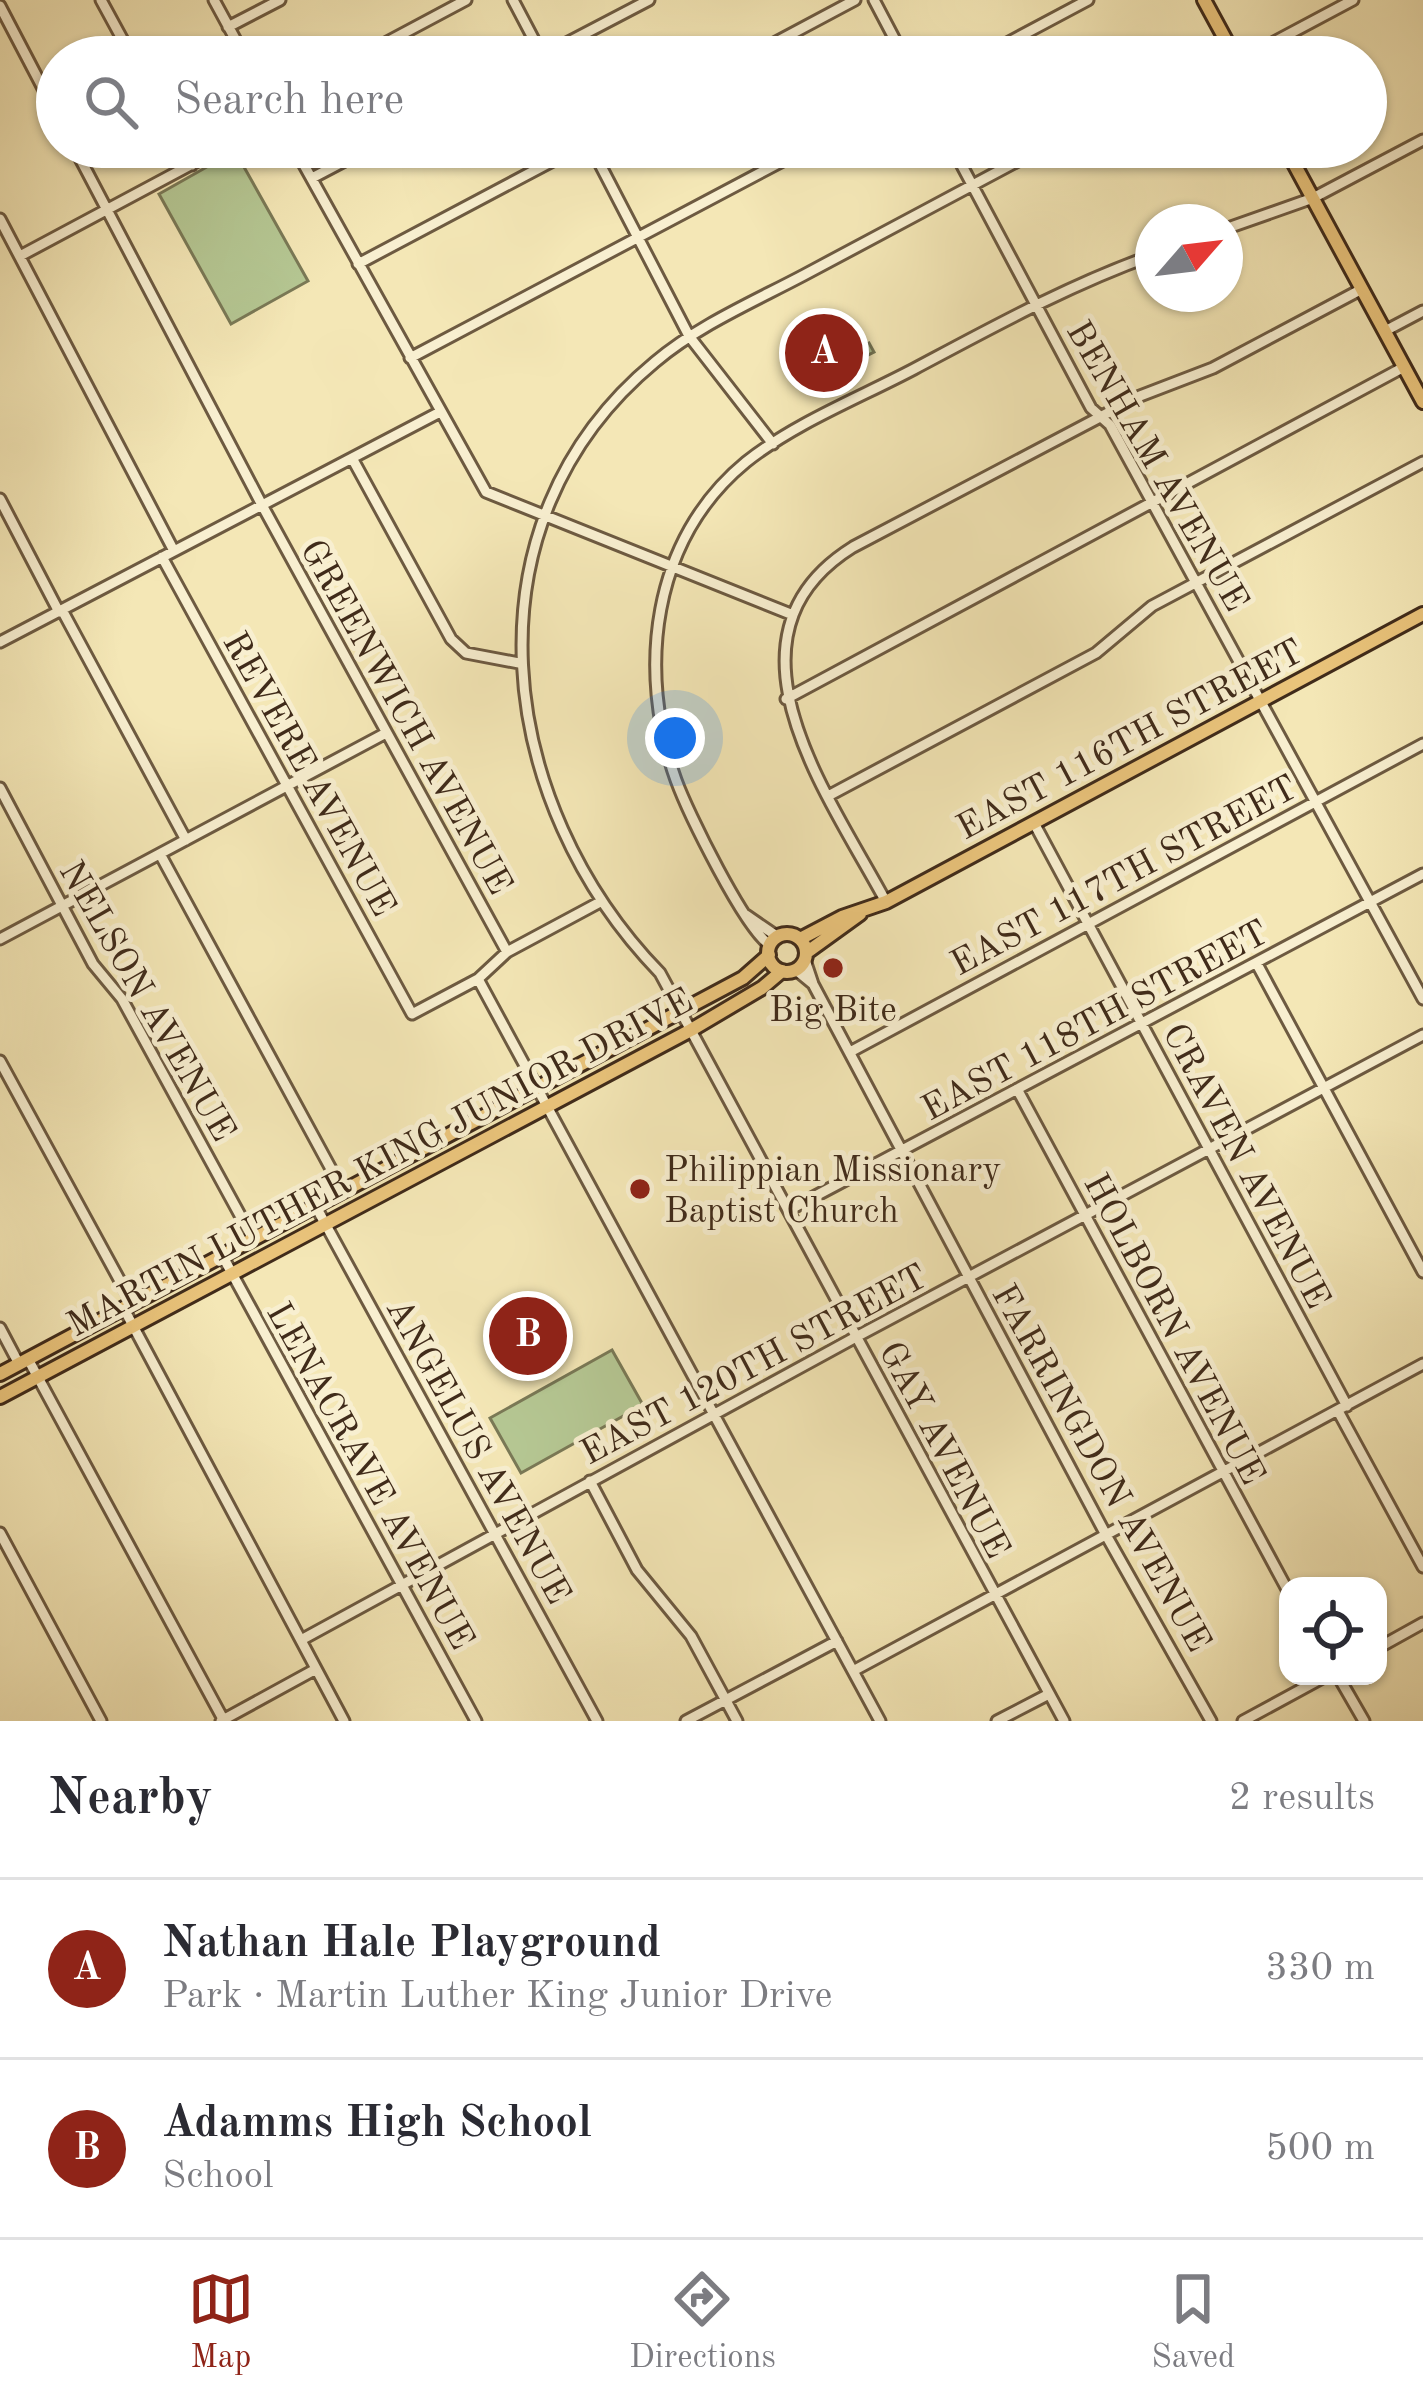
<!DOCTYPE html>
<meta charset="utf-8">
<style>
body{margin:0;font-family:"Old Standard TT",serif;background:#f2f2f3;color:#2b2b33}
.controls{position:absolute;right:36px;bottom:36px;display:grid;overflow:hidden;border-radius:24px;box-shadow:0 3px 9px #0004}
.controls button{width:108px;height:108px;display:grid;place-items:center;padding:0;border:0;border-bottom:3px solid #e1e1e2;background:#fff;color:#2b2b33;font:60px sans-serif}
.compass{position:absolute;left:1135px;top:204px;width:108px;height:108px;border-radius:50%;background:#fff;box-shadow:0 3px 9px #0004;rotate:62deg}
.you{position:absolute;left:675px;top:738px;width:42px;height:42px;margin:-30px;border:9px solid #fff;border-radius:50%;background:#1a73e8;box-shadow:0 0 0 18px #1a73e833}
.badge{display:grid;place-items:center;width:78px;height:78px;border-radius:50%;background:#8f2418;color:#fff;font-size:39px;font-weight:700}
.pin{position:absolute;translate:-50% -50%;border:6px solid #fff;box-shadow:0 3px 12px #0006}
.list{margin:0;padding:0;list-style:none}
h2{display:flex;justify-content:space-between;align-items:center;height:156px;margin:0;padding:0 48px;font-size:51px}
h2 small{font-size:39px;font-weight:400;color:#7c7c81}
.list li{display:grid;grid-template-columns:78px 1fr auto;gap:36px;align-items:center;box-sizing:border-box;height:180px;padding:0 48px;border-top:3px solid #e1e1e2}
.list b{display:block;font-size:45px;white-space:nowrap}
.list p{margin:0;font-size:39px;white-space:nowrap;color:#7c7c81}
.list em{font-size:39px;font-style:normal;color:#7c7c81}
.icon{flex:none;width:66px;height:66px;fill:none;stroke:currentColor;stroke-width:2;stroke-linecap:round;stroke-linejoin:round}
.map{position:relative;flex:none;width:1423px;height:1721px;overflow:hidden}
.search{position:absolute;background:#fff;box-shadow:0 3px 9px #0004;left:36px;right:36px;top:36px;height:132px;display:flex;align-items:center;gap:30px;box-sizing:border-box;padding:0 42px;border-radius:66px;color:#7c7c81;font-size:45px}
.sheet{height:516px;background:#fff}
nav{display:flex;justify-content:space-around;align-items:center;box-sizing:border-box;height:168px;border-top:3px solid #e1e1e2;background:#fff;font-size:33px;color:#7c7c81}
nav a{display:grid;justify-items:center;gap:6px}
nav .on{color:#8f2418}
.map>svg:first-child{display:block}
.green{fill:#b5c793;stroke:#7a7956;stroke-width:3}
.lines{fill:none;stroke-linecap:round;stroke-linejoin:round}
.minor-casing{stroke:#6d5a41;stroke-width:15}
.major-casing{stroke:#402b1a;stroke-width:18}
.minor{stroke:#f8efd0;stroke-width:9}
.major{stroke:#eac47b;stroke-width:12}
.poi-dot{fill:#8f2418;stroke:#f8efd0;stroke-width:4.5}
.labels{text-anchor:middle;stroke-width:10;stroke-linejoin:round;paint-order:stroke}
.street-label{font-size:36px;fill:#402b1a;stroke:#f8efd0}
.poi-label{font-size:36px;fill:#402b1a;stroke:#f8efd0}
</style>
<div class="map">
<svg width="1423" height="1721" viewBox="0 0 1423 1721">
<rect width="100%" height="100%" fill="#f4e7b6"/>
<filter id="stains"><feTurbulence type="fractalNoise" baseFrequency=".00167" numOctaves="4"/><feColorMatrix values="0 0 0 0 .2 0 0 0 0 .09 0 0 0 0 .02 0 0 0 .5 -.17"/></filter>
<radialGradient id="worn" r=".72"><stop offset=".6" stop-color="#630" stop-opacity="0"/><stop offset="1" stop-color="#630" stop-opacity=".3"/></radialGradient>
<!-- green -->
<path class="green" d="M235,151L308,281L231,324L159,194Z
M826,330L837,351L846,355L869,343L874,352L820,379L801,343Z
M612,1350L643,1405L521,1473L490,1418Z"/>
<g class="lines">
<defs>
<path id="minor" d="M101,0L132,57
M214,0L245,57
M513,0L543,57
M874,0L904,57
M0,6L57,115
M228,27L280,0
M359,57L466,0
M540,57L649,0
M748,57L855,0
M981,57L1088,0
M1246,57L1353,0
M74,147L262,505L507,952
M182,147L192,165
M294,147L486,492L793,615
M591,147L689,336L773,444
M952,147L1091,408L1110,425L1423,999
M1044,147C964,190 884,232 804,275C753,302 699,325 655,362C459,524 496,804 660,973L1064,1721
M312,178L371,147
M0,219L174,551
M1225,229L1313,198L1423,140
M20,256L224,147
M358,264L579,147
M1385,331L1423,311
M410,358L809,147
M352,458L451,639L466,653L519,663
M0,499L59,612
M162,557L412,1014L478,979L507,952L602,901
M62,610L186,840
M0,642L440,412
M786,699L1404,367
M0,788L93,964L122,999L253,1239
M830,795L1096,653L1152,606L1423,462
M1034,823L1347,1406
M160,854L343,1191
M886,902C830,797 709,637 853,547L1140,396L1213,368L1362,289
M746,915L778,937
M0,939L386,733
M770,945C745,929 688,813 676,780C637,671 651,540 746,462C795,423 859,398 914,369C993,327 1069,285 1153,255
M805,960L813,984L1106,1535L1211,1721
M1257,964L1423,1272
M796,970L813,984
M478,979L880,1721
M850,1052L1423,744
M0,1061L132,1303
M1017,1089L1288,1591
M315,1205L597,1721
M789,1210L1423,874
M222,1255L476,1721
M123,1307L344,1721
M0,1328L19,1364
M28,1359L223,1719
M1338,1411L1423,1567
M590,1481L637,1570L691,1636L737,1721
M0,1533L101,1721
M301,1640L856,1337L1423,1035
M1378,1648L1423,1623
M853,1671L1423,1364
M1338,1676L1364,1721
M221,1721L316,1669
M686,1721L837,1641
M997,1721L1049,1694
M1243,1721L1326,1676"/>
<path id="major" d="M1204,0L1235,57
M1285,147L1423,402
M768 953a19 19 0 1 1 38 0a19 19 0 1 1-38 0Z
M800,939L842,917L886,902L1423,614
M806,953L860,914
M0,1374L743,978L769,955
M0,1397L691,1030L762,988L782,971"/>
</defs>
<!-- minor casing -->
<use href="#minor" class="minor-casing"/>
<!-- major casing -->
<use href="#major" class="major-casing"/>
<!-- minor -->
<use href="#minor" class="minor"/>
<!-- major -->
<use href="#major" class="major"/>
</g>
<!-- markers -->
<g class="poi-dot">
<circle cx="833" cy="968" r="12"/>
<circle cx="640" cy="1189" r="12"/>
</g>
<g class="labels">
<!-- street labels -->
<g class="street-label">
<text transform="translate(1159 465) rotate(60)" y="13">BENHAM AVENUE</text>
<text transform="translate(408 716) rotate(61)" y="13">GREENWICH AVENUE</text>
<text transform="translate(1129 738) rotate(-28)" y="13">EAST 116TH STREET</text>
<text transform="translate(311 773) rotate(61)" y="13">REVERE AVENUE</text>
<text transform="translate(1123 874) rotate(-28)" y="13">EAST 117TH STREET</text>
<text transform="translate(149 1000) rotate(60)" y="13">NELSON AVENUE</text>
<text transform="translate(1094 1019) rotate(-28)" y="13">EAST 118TH STREET</text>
<text transform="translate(379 1161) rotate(-28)" y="13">MARTIN LUTHER KING JUNIOR DRIVE</text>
<text transform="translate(1248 1165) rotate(62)" y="13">CRAVEN AVENUE</text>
<text transform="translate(1176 1328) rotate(62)" y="13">HOLBORN AVENUE</text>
<text transform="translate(753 1363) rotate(-28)" y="13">EAST 120TH STREET</text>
<text transform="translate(946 1449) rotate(62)" y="13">GAY AVENUE</text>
<text transform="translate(480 1450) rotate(61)" y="13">ANGELUS AVENUE</text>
<text transform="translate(1103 1467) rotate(61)" y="13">FARRINGDON AVENUE</text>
<text transform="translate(372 1475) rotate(61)" y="13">LENACRAVE AVENUE</text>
</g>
<!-- poi labels -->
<g class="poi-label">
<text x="833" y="1021">Big Bite</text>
<text x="664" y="1181" text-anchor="start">Philippian Missionary<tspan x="664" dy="41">Baptist Church</tspan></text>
</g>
</g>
<rect width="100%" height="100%" filter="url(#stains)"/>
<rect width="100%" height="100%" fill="url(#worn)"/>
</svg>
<div class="controls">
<button><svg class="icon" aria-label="locate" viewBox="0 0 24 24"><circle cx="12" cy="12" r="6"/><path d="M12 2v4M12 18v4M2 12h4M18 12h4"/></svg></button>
</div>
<svg class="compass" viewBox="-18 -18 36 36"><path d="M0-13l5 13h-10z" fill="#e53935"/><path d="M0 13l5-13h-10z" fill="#7c7c81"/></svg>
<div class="you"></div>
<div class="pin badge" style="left:824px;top:353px">A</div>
<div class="pin badge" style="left:528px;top:1336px">B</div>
<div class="search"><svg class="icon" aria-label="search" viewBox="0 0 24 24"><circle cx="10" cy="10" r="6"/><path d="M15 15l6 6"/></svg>Search here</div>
</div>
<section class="sheet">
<h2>Nearby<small>2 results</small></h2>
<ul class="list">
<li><span class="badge">A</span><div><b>Nathan Hale Playground</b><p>Park · Martin Luther King Junior Drive</p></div><em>330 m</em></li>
<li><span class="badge">B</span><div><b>Adamms High School</b><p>School</p></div><em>500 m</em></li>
</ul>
</section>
<nav>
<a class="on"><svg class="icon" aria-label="map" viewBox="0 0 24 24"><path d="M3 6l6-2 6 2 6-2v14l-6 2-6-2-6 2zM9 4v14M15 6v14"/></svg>Map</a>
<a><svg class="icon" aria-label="directions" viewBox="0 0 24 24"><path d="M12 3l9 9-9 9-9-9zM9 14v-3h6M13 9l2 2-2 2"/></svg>Directions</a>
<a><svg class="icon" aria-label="saved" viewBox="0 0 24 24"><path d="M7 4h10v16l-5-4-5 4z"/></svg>Saved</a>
</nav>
